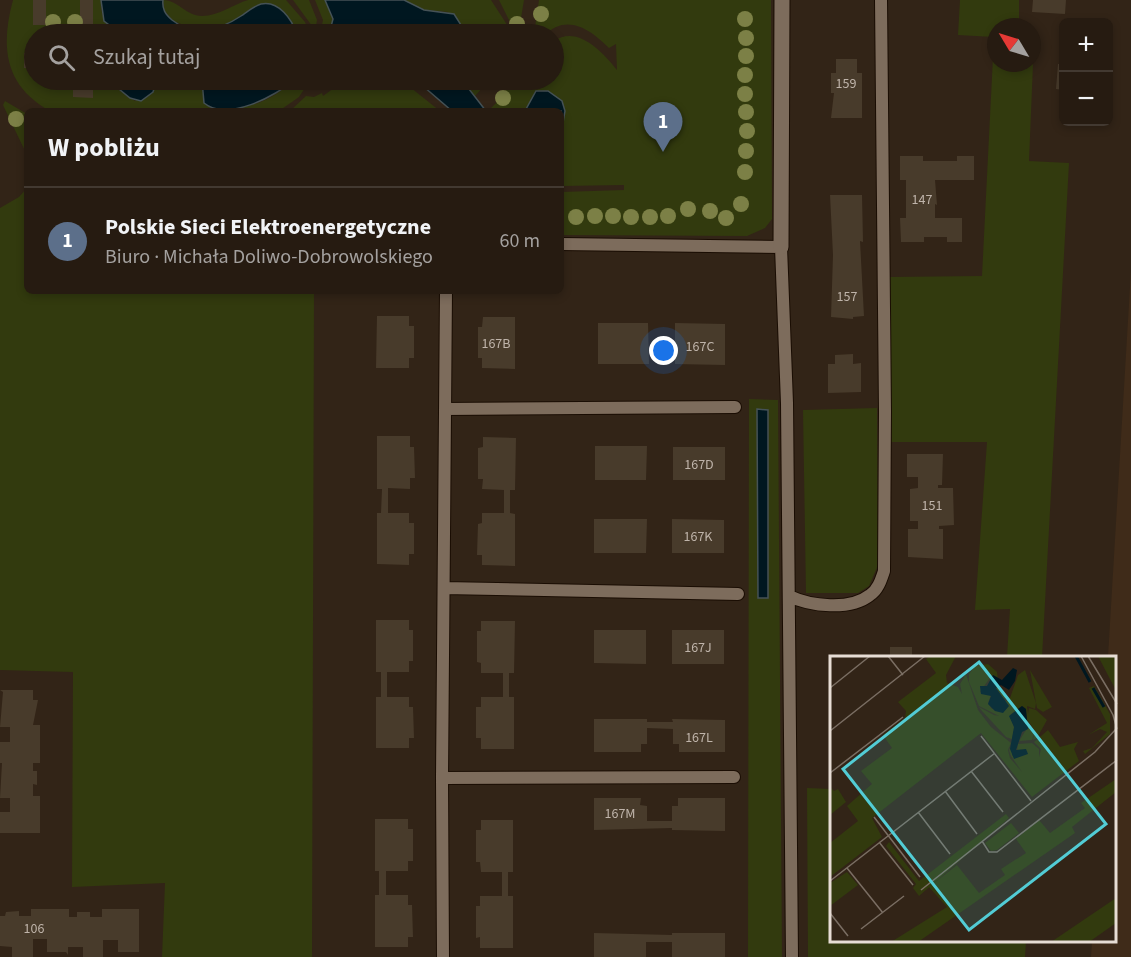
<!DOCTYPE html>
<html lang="pl">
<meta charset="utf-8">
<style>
body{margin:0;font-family:"Source Sans 3",sans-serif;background:#2e241a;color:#f1f3f6}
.controls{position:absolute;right:18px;top:18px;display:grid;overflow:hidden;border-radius:9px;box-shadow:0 3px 9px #0003}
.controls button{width:54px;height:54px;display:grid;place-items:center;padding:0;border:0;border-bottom:2px solid #423931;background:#261b11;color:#f1f3f6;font:30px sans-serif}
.compass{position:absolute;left:987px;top:18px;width:54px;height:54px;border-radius:50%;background:#261b11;box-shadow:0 3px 9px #0003;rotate:308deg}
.you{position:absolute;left:664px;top:351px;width:21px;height:21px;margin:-15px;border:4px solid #fff;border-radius:50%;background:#1a73e8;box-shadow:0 0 0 9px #1a73e833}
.badge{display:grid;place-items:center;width:39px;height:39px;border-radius:50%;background:#d93025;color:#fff;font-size:20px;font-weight:700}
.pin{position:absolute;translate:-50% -50px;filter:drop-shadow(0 2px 3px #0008)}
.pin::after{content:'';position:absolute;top:32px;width:21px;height:18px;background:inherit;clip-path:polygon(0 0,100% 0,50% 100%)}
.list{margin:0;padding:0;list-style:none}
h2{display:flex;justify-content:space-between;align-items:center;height:78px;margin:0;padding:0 24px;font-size:26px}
h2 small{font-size:20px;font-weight:400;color:#a4a19f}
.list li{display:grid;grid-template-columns:39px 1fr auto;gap:18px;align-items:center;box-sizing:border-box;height:108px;padding:0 24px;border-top:2px solid #423931}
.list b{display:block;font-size:22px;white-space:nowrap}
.list p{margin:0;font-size:20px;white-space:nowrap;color:#a4a19f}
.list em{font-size:20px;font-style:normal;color:#a4a19f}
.icon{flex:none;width:33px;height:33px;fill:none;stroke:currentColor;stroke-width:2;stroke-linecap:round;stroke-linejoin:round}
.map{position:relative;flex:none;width:1131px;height:957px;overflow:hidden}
.search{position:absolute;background:#261b11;box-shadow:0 3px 9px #0003;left:24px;top:24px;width:540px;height:66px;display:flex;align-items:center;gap:15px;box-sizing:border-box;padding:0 21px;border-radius:33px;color:#a4a19f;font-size:22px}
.panel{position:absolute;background:#261b11;box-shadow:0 3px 9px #0003;left:24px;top:108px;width:540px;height:186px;border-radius:9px}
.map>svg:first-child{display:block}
.built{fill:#3f2b19}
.green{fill:#323a0e}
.water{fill:#001720;stroke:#455256;stroke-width:1.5}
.building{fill:#483b2b}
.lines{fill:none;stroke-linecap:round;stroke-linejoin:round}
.lane-casing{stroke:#1a0d03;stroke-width:14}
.street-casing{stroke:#1a0d03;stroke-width:17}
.lane{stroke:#7d6c5c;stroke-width:12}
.street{stroke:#7d6c5c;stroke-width:15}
.tree{fill:#7c8046}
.labels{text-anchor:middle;stroke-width:4.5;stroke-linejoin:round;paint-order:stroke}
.number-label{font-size:14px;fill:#bfb4aa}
.inset-river{fill:none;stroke:#001720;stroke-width:3}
.inset-road{fill:none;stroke:#7a6e63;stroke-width:1.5}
.view{fill:#52ccd5;fill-opacity:0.15;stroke:#52ccd5;stroke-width:3}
.inset-edge{fill:none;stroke:#e7ddd5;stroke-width:3}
</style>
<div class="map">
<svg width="1131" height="957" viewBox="0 0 1131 957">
<rect width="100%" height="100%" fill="#322417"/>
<!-- built -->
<path class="built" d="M1131,270V957H1091L1092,941L1114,940V657H1108Z"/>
<!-- green -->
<path class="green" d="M13,0H101C101,24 107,20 121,34H34V80H108L113,86L135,101L155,87L157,80H202L209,107C227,111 253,107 269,98C287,89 289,80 310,80L299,97L279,111H50C5,86 0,48 13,0Z
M163,0C178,0 186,16 202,16C219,16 234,4 248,0C259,0 275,0 286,0L305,22L310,34H297L291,21L278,7H254L228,24L200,31L173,21L164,10Z
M293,0H309L317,20L316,26H312Z
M315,0H325L333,19L329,34H320L323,20Z
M404,0H491L513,34H456L458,31L448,12L424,10Z
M499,0H524L519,30L510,22Z
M539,0H771L772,219L765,228L747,236L561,235V192L624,190V185L561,186V134L565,111L536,91L525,111H488L499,100L512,80H554V41C577,25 602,51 617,70L616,44L609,48C596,35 576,18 556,27C547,32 544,35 534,34Z
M960,0H1019V27H996V63L1033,64L1029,161L1069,163L1042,657H1007L1010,609L975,610L987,442H891L890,277L982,276L994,37L958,35Z
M345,80H401L440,111H290L306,96L314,97L322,93L323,96Z
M462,80H495L488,88L484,86L474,97Z
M5,101L27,114V155L3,105Z
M27,188V291H314L312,957H162L165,883L72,887L73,672L0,670V208L19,197Z
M749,399L778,400L782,957H748Z
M877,408L878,565L869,586L858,593H806L803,410Z
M807,788L831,789V940L1026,941L1025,957H808Z"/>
<!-- water -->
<path class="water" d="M101,0H163C162,9 165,14 172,20C193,37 220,30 241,16C247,12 254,6 261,4C279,0 292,20 297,34H121L104,21Z
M325,0H404L424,10L454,14L461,25L456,34H329L333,19Z
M108,80H157L153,92L141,101L130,98Z
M202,80H294C276,96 227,122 204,103Z
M416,80H462L486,111H452Z
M536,91H548L562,101L565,111L561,134V111H525Z
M757,409L768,410V598H758Z"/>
<!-- building -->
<path class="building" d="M33,0H46V25H33Z
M80,0H93V24H80Z
M1033,0H1066L1065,14L1032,12Z
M24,53H34V68H24Z
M836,59H857V73H862V118H831L834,93H831V73H836Z
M1058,64H1064V90L1056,89Z
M73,83H93V98L73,97Z
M900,156H923V161H957V156H974V180H935L937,205L935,204V218H962V242H947V237H924V242H901L900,218H906V180H900Z
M830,195H862L863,242L860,241L864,316L853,317V319L831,317L833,255Z
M377,316H409V326H414V358H409V368H376Z
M483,317H515V369L482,368V358H478V327H482Z
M598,323H648L649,364H598Z
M675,323L725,324V365L675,364Z
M853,354V364L861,363V392L828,393V364H835V355Z
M377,436H410V447H414L415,478H410V489L388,488V513H409V523H414V554H409V565L377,564V513H381L382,489H377Z
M483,437L516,438L515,490H510V513L515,514V566L482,565V555H477L478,524L482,523V513H504V490L482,489L483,479H478V448L483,447Z
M595,446H647L646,480H595Z
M673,447H725V480H673Z
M907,454H943L942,485H938V488H953L954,525L939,526V529H943V559L908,557V529H918V521H910V489L918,488V477H907Z
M594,519H647L646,553H594Z
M672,519L724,520V553H672Z
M376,620H409V630H413V661H409V672H387V697H409V707H413L414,738H409V748H376V697H381V672H376Z
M481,621H515L514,673H509V697H514V749H481V738H476V707H481V697H503V673H481V663L477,662V631H481Z
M594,630H646V664L594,663Z
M672,630H724V664H672Z
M890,647H912V657H890Z
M0,690H33V700H38L33,725H40V763H33V771H37V785L33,784V796H40V833H0V812H10V798H0L2,763H0V742H10V727H0L3,692Z
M594,719H647V722H673L672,719L725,720V752H679V744H673V729L647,728V744H641V752H594Z
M594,798H641L640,805L647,806V821H672V806H678V798H725V831L672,830V828L594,830Z
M375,819H408V829H413V861H408V871H386V895H408V905H412L413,937H408V947H375V895H379V871H375Z
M481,820H513V872H508V896H513V948H480V937L476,938V906H480V896H502V872H481L480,862H476V830H481Z
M31,909H69V917H77V912H90V917H102V909H139V952H118V940H103V957H83V947H68V955L66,952H47V939H33V957H12V947L0,946V916H5L6,912L19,911V916H31Z
M594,933L672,935V933H725V957H672V942H646V957H594Z"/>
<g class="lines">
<defs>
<path id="lane" d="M561,244L781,247L787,403L792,957
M445,409L735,407
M444,588L738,594
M789,596C810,606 850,611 870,595C878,590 881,580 884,571L885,412L881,0
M442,778L734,777
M443,957L442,778L446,291"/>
<path id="street" d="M781,247L782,0"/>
</defs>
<!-- lane casing -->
<use href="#lane" class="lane-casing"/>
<!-- street casing -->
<use href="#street" class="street-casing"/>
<!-- lane -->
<use href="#lane" class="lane"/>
<!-- street -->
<use href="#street" class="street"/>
</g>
<!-- trees -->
<g class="tree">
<circle cx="541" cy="14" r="8"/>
<circle cx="745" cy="19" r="8"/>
<circle cx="53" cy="22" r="8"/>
<circle cx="75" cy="22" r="8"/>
<circle cx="517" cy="24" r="8"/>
<circle cx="746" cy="38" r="8"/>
<circle cx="746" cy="56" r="8"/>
<circle cx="745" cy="75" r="8"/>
<circle cx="745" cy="94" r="8"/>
<circle cx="503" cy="98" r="8"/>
<circle cx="746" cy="112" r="8"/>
<circle cx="16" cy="119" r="8"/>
<circle cx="747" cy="131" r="8"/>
<circle cx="746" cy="151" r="8"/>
<circle cx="745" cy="172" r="8"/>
<circle cx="741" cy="204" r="8"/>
<circle cx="688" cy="209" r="8"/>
<circle cx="710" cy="211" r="8"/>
<circle cx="595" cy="216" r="8"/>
<circle cx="613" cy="216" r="8"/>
<circle cx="668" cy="216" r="8"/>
<circle cx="576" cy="217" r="8"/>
<circle cx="631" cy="217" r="8"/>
<circle cx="650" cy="217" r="8"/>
<circle cx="726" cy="218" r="8"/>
</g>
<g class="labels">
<!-- number labels -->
<g class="number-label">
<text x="846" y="88">159</text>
<text x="922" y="204">147</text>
<text x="847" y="301">157</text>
<text x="496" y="348">167B</text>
<text x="700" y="351">167C</text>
<text x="699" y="469">167D</text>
<text x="932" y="510">151</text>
<text x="698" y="541">167K</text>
<text x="698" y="652">167J</text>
<text x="699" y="742">167L</text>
<text x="620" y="818">167M</text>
<text x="34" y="933">106</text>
</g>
</g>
<!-- overview -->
<g transform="translate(830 656)">
<rect width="286" height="286" fill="#322417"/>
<path d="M100,0H126L116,19L117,27L128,31L132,38L130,28L136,18L148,54L161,71L181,87L178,94L180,102L192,116L181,100L179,94L183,87L182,100L198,95H187L188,88L202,87L209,93V101L211,93L204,86L218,74L230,91L248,86L244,93L249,105L202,141L151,77L42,162L52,181L0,221V187L28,165L17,150L42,128L31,115L62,92L53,79L75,62L76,55L68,46L106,17L96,3ZM268,0H286V34L281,25ZM158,8L167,16L168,24L162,19L150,36L161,39L158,47L162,53L178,44L167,38L166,31L180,42L188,19L195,14L206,47L205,53L197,50L198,58L199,52L206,54L217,64L207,82L203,84L205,75L197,63L204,78L202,84L189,85L198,71L194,64L196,53L192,50L180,59L184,71V83V75L182,83L176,81L152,55L149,51L164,59L169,60L149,50L139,26V18L145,10ZM200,14L222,51L213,56L207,52ZM264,30L280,58V78L255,98L253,95L262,92L277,76L270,73L258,79L277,67L259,32ZM286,123V136L242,171L245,177L88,286H61L117,251L99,231L127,209L149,237L175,219L171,213L196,197L186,183L209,164L220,177L255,152L251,147ZM0,131L4,135L8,133L16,146L0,159ZM176,158L179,162L89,240L83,232L86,228L56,190L59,186L89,225ZM181,167L189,177L167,194L161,195L155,187ZM17,216L28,229L0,250V227ZM286,242V267L259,286H221Z" fill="#323a0e"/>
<path d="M183,12L187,14L185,25L179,34L171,29L166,32L179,50L173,57L165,55L158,48L161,40L151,38L150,30H157L163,19L172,24ZM192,50L196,53L198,73L192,76L186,94L196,93L198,98L184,103L180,93L184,71L179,60Z" fill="#001720"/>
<path class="inset-river" d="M246,0L260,26M263,32L274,51"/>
<path class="inset-road" d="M58,0L73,19M251,0L283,59L287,73M258,0L287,48M0,32L40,0M0,75L95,0M151,80L201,145M141,115L173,156M0,117L73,61M115,135L147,178M88,156L120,198M44,161L90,221M152,185L159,196H167L287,104M49,186L83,229M17,212L53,257M0,225L165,97M91,234L265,96L286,73M0,257L18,280M31,273L74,240"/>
<path class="view" d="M149,6L276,168L139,274L13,113Z"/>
<rect width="286" height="286" class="inset-edge"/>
</g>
</svg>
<div class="controls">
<button>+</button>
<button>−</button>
</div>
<svg class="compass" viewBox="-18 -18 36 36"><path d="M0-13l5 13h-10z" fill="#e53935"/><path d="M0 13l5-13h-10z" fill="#a4a19f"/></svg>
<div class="you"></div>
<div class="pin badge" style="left:663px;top:152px;background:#5c6f8a">1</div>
<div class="search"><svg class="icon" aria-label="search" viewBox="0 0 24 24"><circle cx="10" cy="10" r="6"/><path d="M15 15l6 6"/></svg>Szukaj tutaj</div>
<section class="panel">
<h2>W pobliżu<small></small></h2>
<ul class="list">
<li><span class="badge" style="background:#5c6f8a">1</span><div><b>Polskie Sieci Elektroenergetyczne</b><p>Biuro · Michała Doliwo-Dobrowolskiego</p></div><em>60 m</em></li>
</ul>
</section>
</div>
